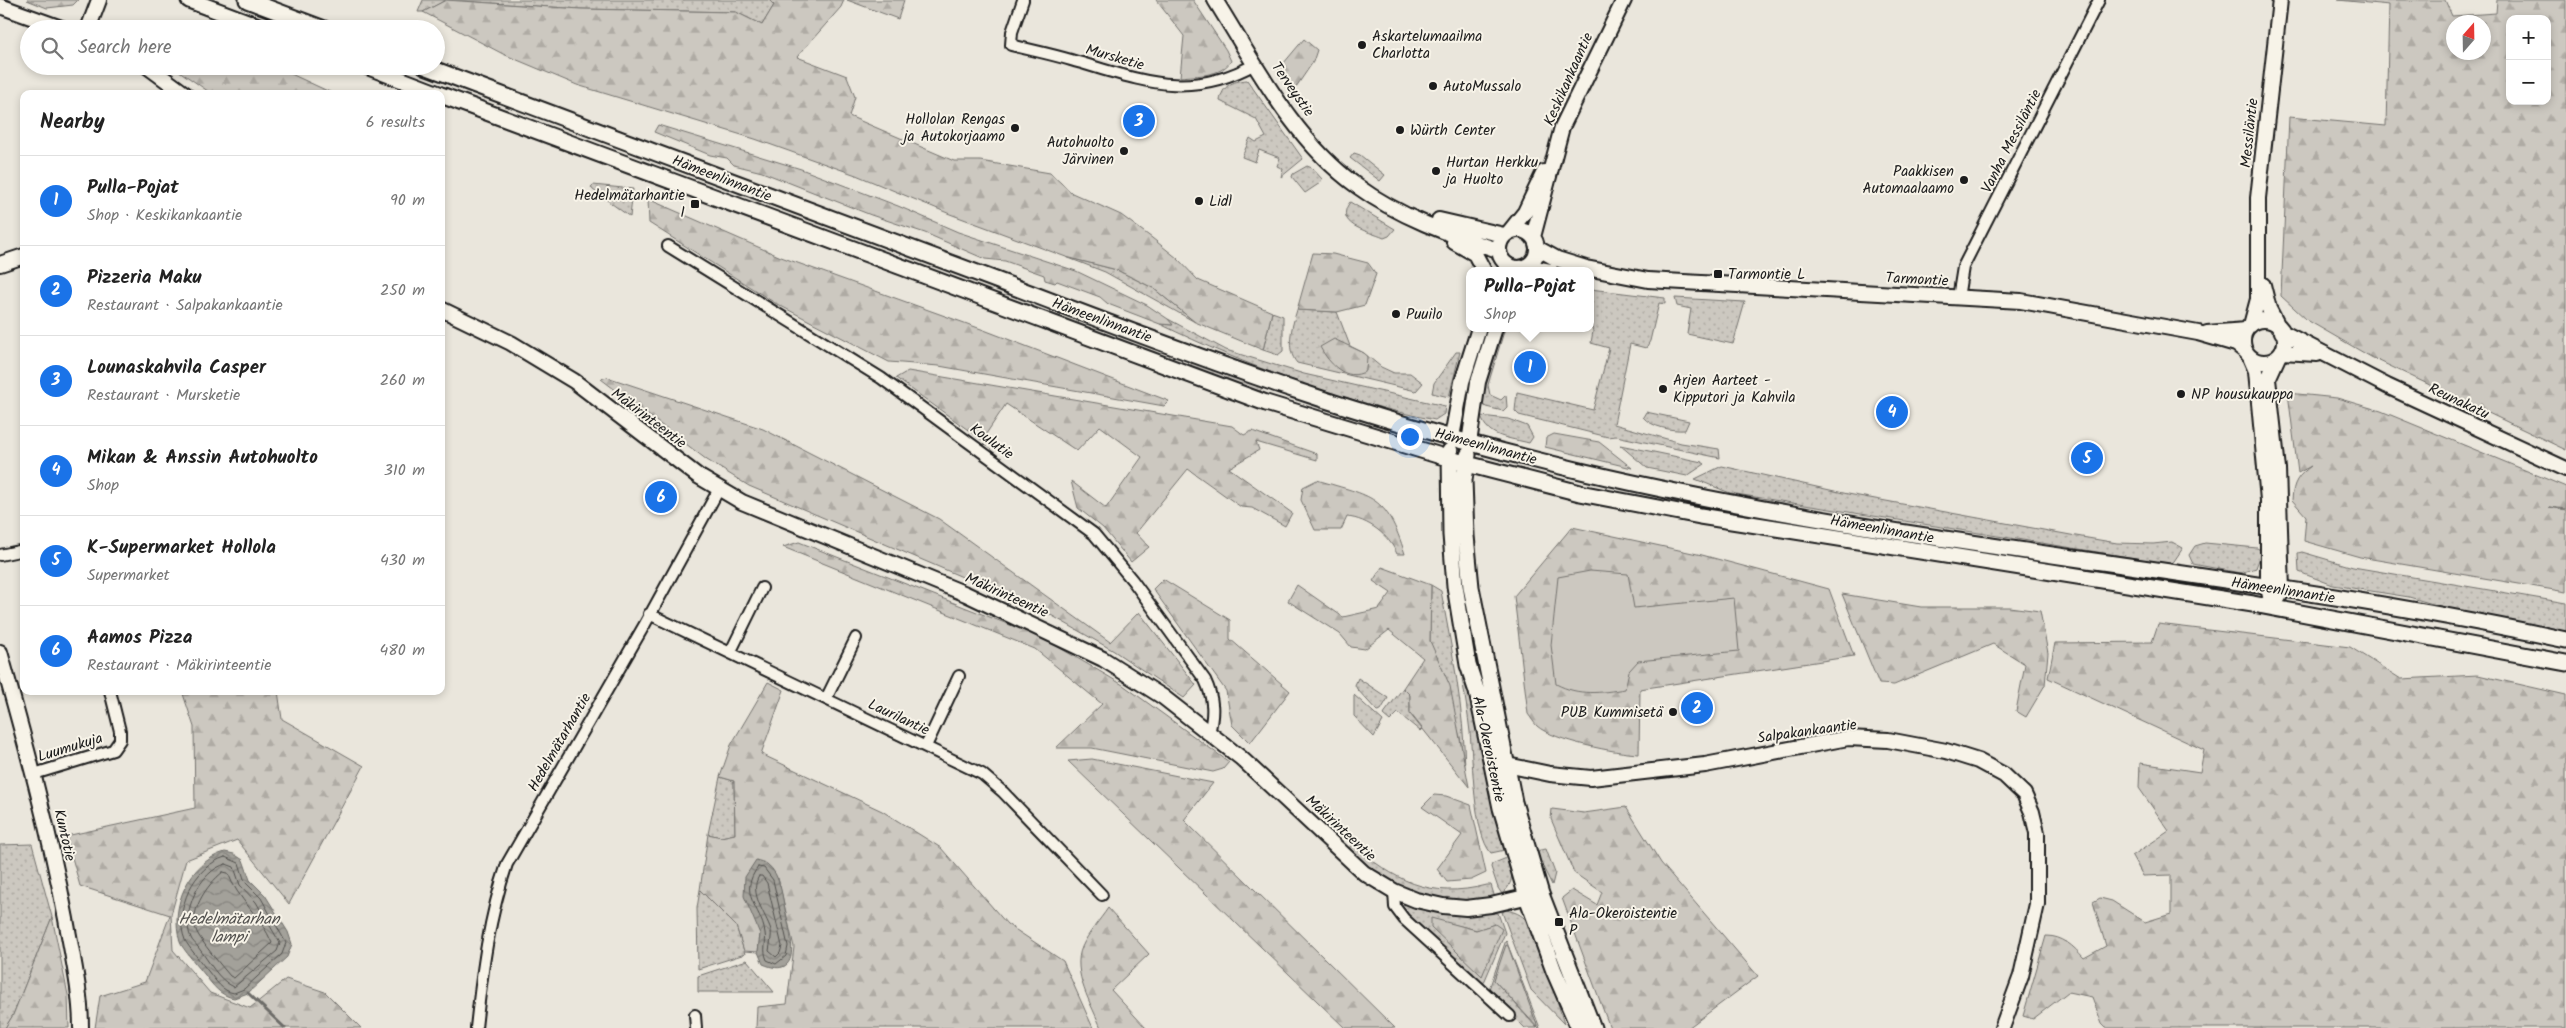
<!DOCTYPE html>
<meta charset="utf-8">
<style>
body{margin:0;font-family:Kalam,sans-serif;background:#f6f6f6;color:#222}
.controls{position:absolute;right:15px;top:15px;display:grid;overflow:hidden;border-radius:10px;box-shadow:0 2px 8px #0003}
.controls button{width:45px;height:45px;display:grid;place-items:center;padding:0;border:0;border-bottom:1px solid #e0e0e0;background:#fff;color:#222;font:25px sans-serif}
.compass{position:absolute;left:2446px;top:15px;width:45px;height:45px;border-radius:50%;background:#fff;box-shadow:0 2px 8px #0003;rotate:20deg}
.you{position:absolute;left:1409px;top:436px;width:18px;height:18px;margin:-12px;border:4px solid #fff;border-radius:50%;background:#1a73e8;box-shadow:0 0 0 8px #1a73e833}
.badge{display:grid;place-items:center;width:32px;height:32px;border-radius:50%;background:#1a73e8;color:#fff;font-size:16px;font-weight:700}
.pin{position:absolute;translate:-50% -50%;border:2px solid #fff;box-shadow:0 1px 5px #0006}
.popup{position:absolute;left:1466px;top:267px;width:128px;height:65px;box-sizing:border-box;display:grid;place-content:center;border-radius:10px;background:#fff;filter:drop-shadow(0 1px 4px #0005);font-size:16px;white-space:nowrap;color:#767676}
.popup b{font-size:19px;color:#222}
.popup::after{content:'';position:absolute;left:50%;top:100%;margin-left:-10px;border:10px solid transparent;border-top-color:#fff}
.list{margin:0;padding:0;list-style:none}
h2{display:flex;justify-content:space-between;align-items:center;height:65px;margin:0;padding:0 20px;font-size:21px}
h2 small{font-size:16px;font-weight:400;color:#767676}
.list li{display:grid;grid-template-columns:32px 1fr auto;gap:15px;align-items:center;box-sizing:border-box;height:90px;padding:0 20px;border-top:1px solid #e0e0e0}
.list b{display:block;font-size:19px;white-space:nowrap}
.list p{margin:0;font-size:16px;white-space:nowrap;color:#767676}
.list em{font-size:16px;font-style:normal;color:#767676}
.icon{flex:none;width:28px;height:28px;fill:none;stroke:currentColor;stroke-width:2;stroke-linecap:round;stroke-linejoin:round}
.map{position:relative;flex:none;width:2566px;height:1028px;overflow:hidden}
.search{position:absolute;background:#fff;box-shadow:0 2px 8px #0003;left:20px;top:20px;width:425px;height:55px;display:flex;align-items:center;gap:12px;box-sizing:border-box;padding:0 18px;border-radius:28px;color:#767676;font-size:19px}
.panel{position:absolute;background:#fff;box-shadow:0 2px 8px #0003;left:20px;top:90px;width:425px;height:605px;border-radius:10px}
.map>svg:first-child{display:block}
.grass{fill:url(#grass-dots);stroke:#74726e;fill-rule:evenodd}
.forest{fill:url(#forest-firs);stroke:#74726e;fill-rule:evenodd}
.garden{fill:#ccc8c0;stroke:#74726e}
.water{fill:url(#water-waves);stroke:#6d6c68}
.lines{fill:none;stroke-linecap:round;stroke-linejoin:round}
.shore{stroke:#52514e;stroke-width:1}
.stream{stroke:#6d6c68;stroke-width:3}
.street-casing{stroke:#1c1c1c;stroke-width:14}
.secondary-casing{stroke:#1c1c1c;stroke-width:18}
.primary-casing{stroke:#1c1c1c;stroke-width:19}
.street{stroke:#f7f3e8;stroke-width:10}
.secondary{stroke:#f7f3e8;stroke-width:14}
.primary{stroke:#f7f3e8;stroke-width:15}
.poi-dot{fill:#1c1c1c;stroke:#f7f3e8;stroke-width:2}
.labels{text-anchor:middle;stroke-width:4;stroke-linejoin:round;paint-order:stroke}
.poi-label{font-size:15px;fill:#1c1c1c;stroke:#f7f3e8;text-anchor:start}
.street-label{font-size:15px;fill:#1c1c1c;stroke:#f7f3e8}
.water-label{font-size:16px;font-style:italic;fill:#52514e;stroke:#f7f3e8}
</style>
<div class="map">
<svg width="2566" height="1028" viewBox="0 0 2566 1028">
<defs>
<pattern id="grass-dots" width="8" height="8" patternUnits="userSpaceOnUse" patternTransform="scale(1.25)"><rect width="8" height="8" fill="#ccc8c0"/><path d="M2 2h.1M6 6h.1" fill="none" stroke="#afaba4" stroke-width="1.8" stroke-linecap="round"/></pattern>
<pattern id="forest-firs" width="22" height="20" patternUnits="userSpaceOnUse" patternTransform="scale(1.25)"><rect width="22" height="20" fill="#ccc8c0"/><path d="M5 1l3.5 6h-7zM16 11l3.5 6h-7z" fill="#afaba4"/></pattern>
<pattern id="water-waves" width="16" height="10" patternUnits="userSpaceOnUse" patternTransform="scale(1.25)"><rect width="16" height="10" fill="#a3a19a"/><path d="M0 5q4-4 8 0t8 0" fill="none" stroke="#84827d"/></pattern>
</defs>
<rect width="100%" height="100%" fill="#eae6dc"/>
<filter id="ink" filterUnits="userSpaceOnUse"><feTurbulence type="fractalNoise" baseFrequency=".02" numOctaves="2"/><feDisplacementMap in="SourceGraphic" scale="10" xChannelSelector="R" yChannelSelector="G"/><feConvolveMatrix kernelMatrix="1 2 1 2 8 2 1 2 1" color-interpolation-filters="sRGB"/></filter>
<g filter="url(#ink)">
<!-- grass -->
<path class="grass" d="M423,0H769L774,5L762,25L736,12L581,9L446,0L423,12H418Z
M1247,80L1303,159L1281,177L1283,169L1277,166L1280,158L1259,150L1255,162L1242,157L1250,138L1256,142L1266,137L1256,119L1220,101C1222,86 1232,81 1247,80Z
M1354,153L1360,155L1385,175L1380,181L1350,158Z
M1307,166L1312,168L1322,179L1320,183L1305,193L1292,177L1293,174Z
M593,185L633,189L630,217L593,190L591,187Z
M1350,202L1395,229L1389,236L1384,238C1368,231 1333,225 1350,202Z
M1066,257L1117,270L1153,288L1195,322L1105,272Z
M1590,289L1665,298V304L1659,303L1650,341L1646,348L1630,344L1614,424L1681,443L1719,449L1720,458L1616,436L1608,437L1519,415L1515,411L1517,392L1593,410L1609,348L1591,343L1593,331C1590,324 1590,298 1590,289Z
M1675,298L1745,302L1733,344L1687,334L1691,309L1677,306Z
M1297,310L1337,312L1350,346L1364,353L1381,367L1394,373H1410L1423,383L1416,391L1297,363C1285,349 1292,326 1297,310Z
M1272,312L1283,316V351L1278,355L1263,350Z
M1168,319L1226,350L1304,374L1445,406L1444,414L1435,420C1340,401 1246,366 1160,324L1172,325Z
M1499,328H1505L1488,385L1490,395L1501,400L1506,395L1507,407L1503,411L1486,407L1481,403L1482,389Z
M1456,352H1460L1449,397L1432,393L1434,383Z
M1192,362L1262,387L1260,392L1190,367Z
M1646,412L1689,421L1685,430C1672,431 1651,427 1643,417Z
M1481,416L1508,419L1527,426L1533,437L1529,443C1511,438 1487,438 1481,416Z
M1620,445L1702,462L1705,464L1687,476L1647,468Z
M1722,466L1848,494L2076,536L2117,543L2153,544L2172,542L2183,548L2172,564L1730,493L1695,479Z
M2205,543L2257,548L2262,551L2256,568L2240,573L2193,564L2189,555L2195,546Z
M2302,552L2353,567L2566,603V632L2453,610L2409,597L2333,585L2299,572L2298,553Z
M1431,585L1441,591C1452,650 1464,709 1465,770L1460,737L1430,641Z
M1358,678L1388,698L1381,710L1377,711L1357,689L1355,685Z
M1462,678C1473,685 1489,790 1493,810L1497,813L1505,850L1491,853C1473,833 1473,760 1470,732C1468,714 1465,696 1462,678Z
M1403,688L1410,695V714L1422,729L1420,731L1398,713L1390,721L1383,715Z
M1354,695L1383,721L1374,737L1354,716Z
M720,777L734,781L735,834L721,837L708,834Z
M32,844L52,917L13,1015L5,1028H0V845Z
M1351,844C1395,880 1429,900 1487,885H1491L1495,898C1481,899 1466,903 1452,902C1414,899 1377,875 1349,850Z
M1546,849L1555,873L1552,885L1535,851Z
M1509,857C1512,873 1515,882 1502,894L1498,888L1491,867L1492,864Z
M700,890L736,926L745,954L698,969L697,908Z
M1404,904L1444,914L1498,913L1505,933L1482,987L1403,911ZM1431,919L1477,930L1495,924L1482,976Z
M1506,910C1515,912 1521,914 1527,921C1542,940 1556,998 1564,1024L1531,990L1502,912Z
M1506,940L1540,1028H1538L1507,946L1494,980L1537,1028H1525L1488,992Z
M747,960L774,992H698V976Z"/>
<!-- forest -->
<path class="forest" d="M27,0H78L73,5L47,8Z
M446,0L581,9L736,12L762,25L774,5L769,0H844L841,7L797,57L847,76L855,97L849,116L954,161H980L1050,173L1072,193L1121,215L1152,238L1177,258L1198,280L1272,312L1263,350L1195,322L1153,288L1117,270L1066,257L950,214L856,175L755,139L577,85L503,54L423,12Z
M847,0H904L898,19Z
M1156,0H1193L1226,50L1231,61C1220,77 1198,75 1180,77L1184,36Z
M2338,0H2445L2452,16L2496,13L2497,0H2566V450L2371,357L2307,320L2281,296L2289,117L2386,126L2389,5ZM2510,19H2547V101H2510ZM2454,22H2484V52H2454Z
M1304,39L1317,50L1313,62L1294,90L1278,70Z
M172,66H274L334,94H212Z
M658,125L801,169L898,206L958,232L1076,271L1147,305L1168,319L1173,325L1160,324L1108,304L1100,297L1057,281L1055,283L1045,280L1044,275L1005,261L985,259L925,233L871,215L762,172L734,165L727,158L710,155L654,132Z
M648,199L781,257L984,330L1169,401L1164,406L939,366L889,362L775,303L649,223Z
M1313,253L1333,254L1368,263L1376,274L1365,305L1337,312L1297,310Z
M1334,339L1364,353L1367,357L1366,371C1346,383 1329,363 1320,347Z
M908,371L1232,426L1244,435L1252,431L1317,454V460L1256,442L1259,450L1229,468L1292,513L1285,526L1252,508L1241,507L1188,469L1136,533L1149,547L1131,562L1103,528L1078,508L1071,481L1106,508L1142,457L1100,426L1077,451L1006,404L982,440L896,378Z
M607,377L763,429L939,519L1110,642L1139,612L1196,685L1184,698L1114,651L1049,614L749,486L707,460L601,379Z
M2288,393L2337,398L2381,411L2566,487V509L2549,507L2566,510V592L2360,557L2304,541L2306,516L2292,500C2293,482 2298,476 2311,466L2298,473Z
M1554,434L1599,442L1632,468L1545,447L1546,438Z
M1317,480C1373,497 1386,494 1405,554H1397C1389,535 1368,519 1347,517L1341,530H1315L1301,500L1303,487Z
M1572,527L1702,555L1829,589L1854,656L1640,689L1639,754C1616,753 1554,741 1537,726C1534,723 1531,718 1528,714L1514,596Z
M799,542L1043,638L1123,685L1229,762L1223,769L1213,772L1092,748H1056L1102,704L1035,649L783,547Z
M1382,567L1431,585L1430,641L1450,686L1469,787L1410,713V695L1403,688L1423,658L1389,630L1365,649L1351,647L1340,634L1288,601L1297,585L1343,617L1379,609L1391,593L1373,581Z
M1163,579L1230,620V639L1290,691L1250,743L1232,725L1226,691L1153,589Z
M1842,594L1921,607H2009L2040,611L2048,653L2045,685L2026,717L2016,711L2025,664L1993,644L1894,685L1879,684Z
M2158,624L2350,647L2401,679L2478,675L2566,695V1028H2106L2102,1024L2092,997L2068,992L2033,1019L2023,1016L2046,936C2063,936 2073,946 2084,958L2106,946L2093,902L2100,898L2112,901L2145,922L2171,914V875L2143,876L2132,856L2169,831L2139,788L2140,763L2200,772L2204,750L2048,678L2055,643L2152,642Z
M768,682L784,690L761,754L882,811L941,848L1007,924L1063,961L1093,1028H756L757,1007L787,1004L794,947L778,878L760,934L758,952L744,951L736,926L700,890L708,834L721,837L735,834L734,781L720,777L731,745Z
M182,691H278L282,719L364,766L289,904L237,840L186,860L171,915L173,950L210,993L250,1008L286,979L325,992L361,1028H95L100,996L145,982L170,915L80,886L66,836L195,808L194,727Z
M1092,759L1213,783L1184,820L1395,1028H1345L1068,761Z
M1434,795L1446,796L1471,805L1486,873L1471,880L1447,882L1437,869L1462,835L1422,807Z
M1626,807L1661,863L1758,976L1688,1028H1610L1562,898L1572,890L1597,905L1602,892L1574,873L1551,819L1552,809L1584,813Z
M1108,908L1149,954L1111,990L1146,1028H1101C1092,1005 1071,972 1082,947C1088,933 1100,920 1108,908Z
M52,917L68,995L69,1028H5L13,1015Z
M1431,918L1476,930L1495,924L1502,929L1482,976L1431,927Z
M1506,945L1508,946L1538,1028L1494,980Z"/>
<!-- garden -->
<path class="garden" d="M1590,571L1628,574L1634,608L1734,598L1739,651L1638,661L1629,671L1625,689C1600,693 1579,696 1556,684L1551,645L1558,577Z"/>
<!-- water -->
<path class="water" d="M225,852L234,854L243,860L250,880L265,895L288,932L292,944L287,957L248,993L234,998C221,996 213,986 205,975C201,970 181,947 180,942C169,907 189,862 225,852Z
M756,860C759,861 764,862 767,864C781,874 782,898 786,914C791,935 803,981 763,964L758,952L760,934L744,896L745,877Z"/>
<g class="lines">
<!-- shore -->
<path class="shore" d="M225,857L239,863L245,882L261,898L286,943L282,954L244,989L234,993C222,991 216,981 208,971C204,966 187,945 185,940C173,910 194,866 225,857Z
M226,864L234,867L240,885L256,902L280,943L277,951L234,987C218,980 209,961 198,947C196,944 192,941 191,938C180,913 200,870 226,864Z
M758,867L764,868L773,880L788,946L786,956L776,964L767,960C762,948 767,945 765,933C761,906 737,895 758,867Z
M223,872L228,873C237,899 261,916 272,943L234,978L230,976C219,963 208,950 199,936C185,915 207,884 223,872Z
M759,876H762L767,883L782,946L780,953L776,957L769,951C770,944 772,936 771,930C766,914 748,893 759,876Z"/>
<!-- stream -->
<path class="stream" d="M248,993L285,1028"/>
<defs>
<path id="street" d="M1023,0L1012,32L1011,45C1031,50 1051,54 1071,60C1139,79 1187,102 1255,64
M668,246L881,378L1094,534L1133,581L1205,680C1214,699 1214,714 1209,733
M1958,298L1963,267L2099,0
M0,555L24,550
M649,614L982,774L1003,792L1102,895
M730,653L762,588
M826,699L856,638
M926,746L959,676
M34,774L113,750L120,740V731L110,691
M1394,891L1395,907L1404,919L1510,1016
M695,1015L696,1028
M476,1028C482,972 489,917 507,864L645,624L719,489"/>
<path id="secondary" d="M1215,0C1255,64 1294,141 1357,186C1398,216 1450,235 1498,250
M0,6L64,29
M88,29L99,0
M147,66L185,94
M1439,220L1504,235
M1499 249a19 19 0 1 1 38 0a19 19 0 1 1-38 0Z
M1509,232L1525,212L1544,172
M1533,237L1562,127L1624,0
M1454,242L1475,254L1484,271
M1537,248L1557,259L1586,268L1648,280L2021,301L2198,333L2236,344L2245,351
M0,264L24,256
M1526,266L1551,271
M2263,285L2269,309L2278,326
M441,309L511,343L574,381L698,476L742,502L966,594L1103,659L1163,697L1241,758L1364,873L1394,891L1416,900L1443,906L1466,908L1491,905L1538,894
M2243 341a21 21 0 1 1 42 0a21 21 0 1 1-42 0Z
M2251,325L2258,299V198L2280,0
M2282,332L2387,386L2566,469
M2207,333L2246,330
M2282,352L2317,354
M2250,357L2256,371L2268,500V588L2270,596
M1452,437L1462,382L1479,328
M1469,443L1478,382L1495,328
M2262,606L2279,597L2282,590L2278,469L2268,379L2278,357
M0,652C25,741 49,829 66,919C72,954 81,992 81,1028
M1497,763L1550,774L1591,778L1705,765L1848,738L1888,740L1946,751L1978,761L2004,775L2024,794L2032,812L2037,833V904L2021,976L2002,1028"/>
<path id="primary" d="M189,0L266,29
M247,0L324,29
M366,66L439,94
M425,66C617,138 809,211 1001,282C1098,319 1196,357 1295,390C1390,422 1488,449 1585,472C1908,548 2242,570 2566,640
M441,95L1266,403L1467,464L1580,493L1700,516L2253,604L2566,663
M1450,451L1451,535L1455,586L1468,665L1477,692L1501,808L1527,897L1554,971L1579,1028
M1468,455L1464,480L1466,536L1471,587L1514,802L1541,894L1593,1028"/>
</defs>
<!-- street casing -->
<use href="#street" class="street-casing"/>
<!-- secondary casing -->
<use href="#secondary" class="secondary-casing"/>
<!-- primary casing -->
<use href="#primary" class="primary-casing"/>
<!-- street -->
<use href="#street" class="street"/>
<!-- secondary -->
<use href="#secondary" class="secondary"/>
<!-- primary -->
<use href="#primary" class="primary"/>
</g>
</g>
<!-- markers -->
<g class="poi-dot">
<circle cx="1362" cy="45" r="5"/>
<circle cx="1433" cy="86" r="5"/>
<circle cx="1015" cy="128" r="5"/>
<circle cx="1400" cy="130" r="5"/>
<circle cx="1124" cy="151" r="5"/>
<circle cx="1436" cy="171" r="5"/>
<circle cx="1964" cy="180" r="5"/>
<circle cx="1199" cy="201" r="5"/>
<rect x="690" y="199" width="10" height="10" rx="2.5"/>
<rect x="1713" y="269" width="10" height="10" rx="2.5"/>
<circle cx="1396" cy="314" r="5"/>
<circle cx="1663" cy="389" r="5"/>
<circle cx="2181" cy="394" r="5"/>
<circle cx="1673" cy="712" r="5"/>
<rect x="1554" y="917" width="10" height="10" rx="2.5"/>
</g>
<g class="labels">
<!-- poi labels -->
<g class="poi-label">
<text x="1372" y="41">Askartelumaailma<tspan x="1372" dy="17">Charlotta</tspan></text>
<text x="1443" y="91">AutoMussalo</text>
<text x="1005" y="124" text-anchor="end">Hollolan Rengas<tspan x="1005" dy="17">ja Autokorjaamo</tspan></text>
<text x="1410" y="135">Würth Center</text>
<text x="1114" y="147" text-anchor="end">Autohuolto<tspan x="1114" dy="17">Järvinen</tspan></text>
<text x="1446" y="167">Hurtan Herkku<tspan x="1446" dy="17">ja Huolto</tspan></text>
<text x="1954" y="176" text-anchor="end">Paakkisen<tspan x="1954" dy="17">Automaalaamo</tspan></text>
<text x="685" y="200" text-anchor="end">Hedelmätarhantie<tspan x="685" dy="17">I</tspan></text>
<text x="1209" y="206">Lidl</text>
<text x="1728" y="279">Tarmontie L</text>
<text x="1406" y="319">Puuilo</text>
<text x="1673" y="385">Arjen Aarteet -<tspan x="1673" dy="17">Kipputori ja Kahvila</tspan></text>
<text x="2191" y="399">NP housukauppa</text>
<text x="1663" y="717" text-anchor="end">PUB Kummisetä</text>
<text x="1569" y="918">Ala-Okeroistentie<tspan x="1569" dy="17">P</tspan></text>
</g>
<!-- street labels -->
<g class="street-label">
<text transform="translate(1115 57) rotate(16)" y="5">Mursketie</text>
<text transform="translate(1568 79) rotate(-66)" y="5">Keskikankaantie</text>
<text transform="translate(1293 89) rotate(55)" y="5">Terveystie</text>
<text transform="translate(2249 133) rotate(-84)" y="5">Messiläntie</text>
<text transform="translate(2011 141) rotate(-63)" y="5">Vanha Messiläntie</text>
<text transform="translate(722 178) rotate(21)" y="5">Hämeenlinnantie</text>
<text transform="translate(1917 279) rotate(3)" y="5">Tarmontie</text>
<text transform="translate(1102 320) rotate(20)" y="5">Hämeenlinnantie</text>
<text transform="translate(2459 401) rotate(25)" y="5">Reunakatu</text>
<text transform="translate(649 418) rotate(37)" y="5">Mäkirinteentie</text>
<text transform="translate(992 441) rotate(36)" y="5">Koulutie</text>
<text transform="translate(1486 446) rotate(15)" y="5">Hämeenlinnantie</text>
<text transform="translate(1882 529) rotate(10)" y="5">Hämeenlinnantie</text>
<text transform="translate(2283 590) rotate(9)" y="5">Hämeenlinnantie</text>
<text transform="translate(1007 595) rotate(24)" y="5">Mäkirinteentie</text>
<text transform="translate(899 717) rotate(25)" y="5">Laurilantie</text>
<text transform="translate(1807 731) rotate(-8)" y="5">Salpakankaantie</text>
<text transform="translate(559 742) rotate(-60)" y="5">Hedelmätarhantie</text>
<text transform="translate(70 747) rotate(-17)" y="5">Luumukuja</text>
<text transform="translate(1489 749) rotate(78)" y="5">Ala-Okeroistentie</text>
<text transform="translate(1341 828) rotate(43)" y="5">Mäkirinteentie</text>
<text transform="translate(65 835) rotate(77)" y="5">Kuntotie</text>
</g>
<!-- water labels -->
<g class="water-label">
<text x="229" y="924">Hedelmätarhan<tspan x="229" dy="18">lampi</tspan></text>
</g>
</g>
</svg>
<div class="controls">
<button>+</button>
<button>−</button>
</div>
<svg class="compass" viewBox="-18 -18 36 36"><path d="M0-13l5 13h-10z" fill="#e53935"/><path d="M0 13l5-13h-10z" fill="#767676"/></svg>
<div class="you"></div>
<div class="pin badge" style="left:1530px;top:367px">1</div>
<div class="popup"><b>Pulla-Pojat</b>Shop</div>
<div class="pin badge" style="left:1697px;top:708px">2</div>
<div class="pin badge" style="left:1139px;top:121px">3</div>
<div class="pin badge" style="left:1892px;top:412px">4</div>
<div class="pin badge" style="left:2087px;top:458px">5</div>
<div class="pin badge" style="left:661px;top:497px">6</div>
<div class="search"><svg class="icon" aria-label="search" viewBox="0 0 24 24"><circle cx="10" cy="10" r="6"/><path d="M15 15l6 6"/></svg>Search here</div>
<section class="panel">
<h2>Nearby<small>6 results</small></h2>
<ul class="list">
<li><span class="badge">1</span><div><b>Pulla-Pojat</b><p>Shop · Keskikankaantie</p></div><em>90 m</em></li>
<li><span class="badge">2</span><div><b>Pizzeria Maku</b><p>Restaurant · Salpakankaantie</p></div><em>250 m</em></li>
<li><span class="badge">3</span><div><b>Lounaskahvila Casper</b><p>Restaurant · Mursketie</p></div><em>260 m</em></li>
<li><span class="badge">4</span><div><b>Mikan &amp; Anssin Autohuolto</b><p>Shop</p></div><em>310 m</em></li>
<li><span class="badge">5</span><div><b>K-Supermarket Hollola</b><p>Supermarket</p></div><em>430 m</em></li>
<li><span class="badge">6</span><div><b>Aamos Pizza</b><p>Restaurant · Mäkirinteentie</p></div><em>480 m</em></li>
</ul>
</section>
</div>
